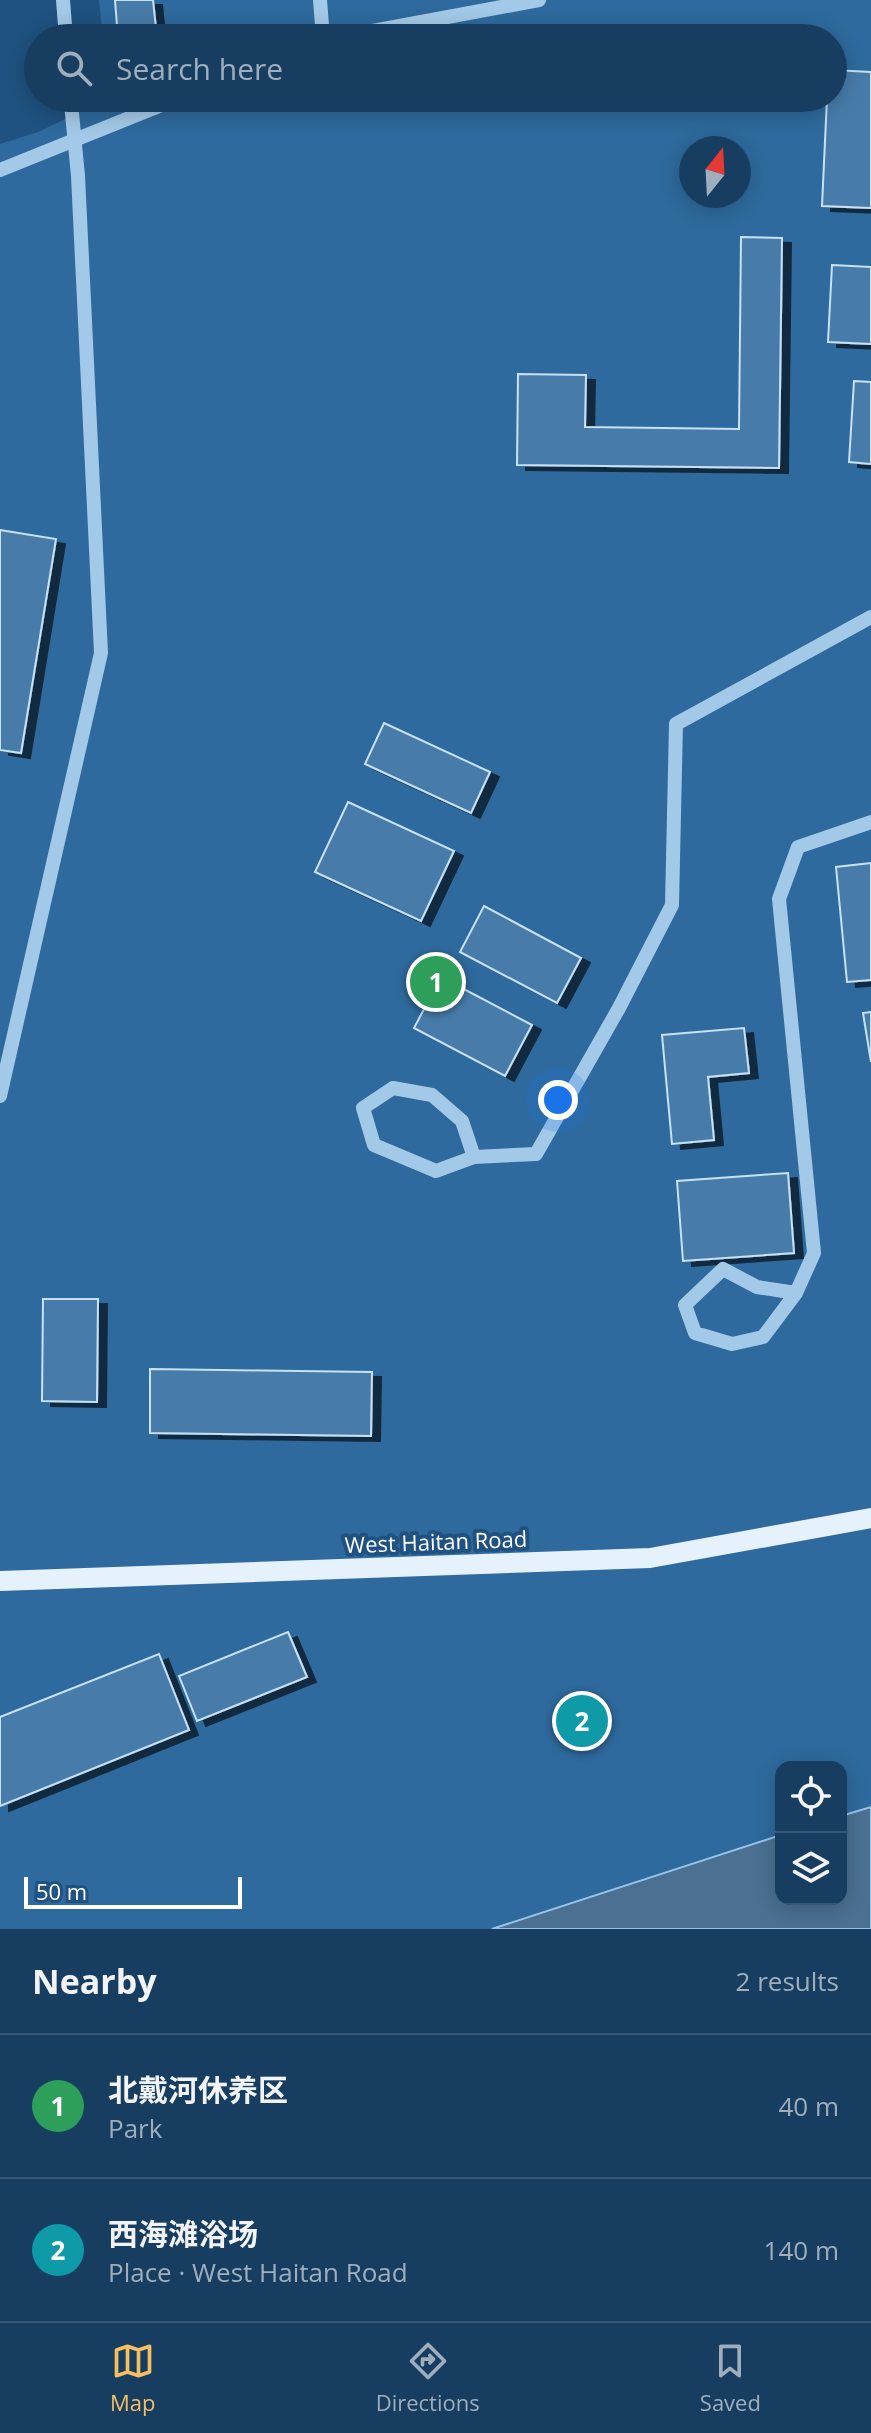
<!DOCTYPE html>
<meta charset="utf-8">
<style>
body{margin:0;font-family:"Open Sans","Noto Sans SC",sans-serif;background:#204566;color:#f1f3f6}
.controls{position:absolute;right:24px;bottom:24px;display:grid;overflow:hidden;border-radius:16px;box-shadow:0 4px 20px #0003}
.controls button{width:72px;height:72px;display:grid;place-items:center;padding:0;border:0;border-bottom:2px solid #365775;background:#173e60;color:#f1f3f6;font:40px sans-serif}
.compass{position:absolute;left:679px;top:136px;width:72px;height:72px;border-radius:50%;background:#173e60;box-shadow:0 4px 20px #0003;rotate:18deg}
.scale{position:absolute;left:24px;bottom:20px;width:218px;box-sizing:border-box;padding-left:8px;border:4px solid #fff;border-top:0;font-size:22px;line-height:28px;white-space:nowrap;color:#fff;-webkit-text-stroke:6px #1f5280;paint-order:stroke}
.you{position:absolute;left:558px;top:1100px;width:28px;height:28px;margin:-20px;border:6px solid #fff;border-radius:50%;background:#1a73e8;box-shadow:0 0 0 12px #1a73e833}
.badge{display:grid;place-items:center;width:52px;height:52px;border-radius:50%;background:#f7bf63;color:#fff;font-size:26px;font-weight:700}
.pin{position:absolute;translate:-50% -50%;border:4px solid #fff;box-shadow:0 2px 8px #0006}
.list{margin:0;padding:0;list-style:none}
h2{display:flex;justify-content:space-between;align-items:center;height:104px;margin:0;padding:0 32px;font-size:34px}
h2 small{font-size:26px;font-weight:400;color:#9eaebd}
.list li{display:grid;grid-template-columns:52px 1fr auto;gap:24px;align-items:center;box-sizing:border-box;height:144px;padding:0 32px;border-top:2px solid #365775}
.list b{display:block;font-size:30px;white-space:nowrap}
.list p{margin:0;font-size:26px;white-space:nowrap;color:#9eaebd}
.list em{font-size:26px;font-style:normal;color:#9eaebd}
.icon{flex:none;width:44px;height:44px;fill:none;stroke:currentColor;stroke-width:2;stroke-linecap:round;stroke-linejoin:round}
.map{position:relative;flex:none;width:871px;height:1929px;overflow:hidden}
.search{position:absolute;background:#173e60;box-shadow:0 4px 20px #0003;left:24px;right:24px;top:24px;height:88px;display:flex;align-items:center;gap:20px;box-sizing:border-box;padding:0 28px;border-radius:44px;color:#9eaebd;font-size:30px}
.sheet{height:392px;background:#173e60}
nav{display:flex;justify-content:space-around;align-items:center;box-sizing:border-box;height:112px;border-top:2px solid #365775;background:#173e60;font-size:22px;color:#9eaebd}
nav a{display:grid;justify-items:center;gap:4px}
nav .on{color:#f7bf63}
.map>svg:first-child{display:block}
.green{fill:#2e6a9d;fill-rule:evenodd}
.water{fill:#4b7092;stroke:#97c5ea;stroke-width:2}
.building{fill:#477caa;stroke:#c7e1f6;stroke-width:2;filter:url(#shadow)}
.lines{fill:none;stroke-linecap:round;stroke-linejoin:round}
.minor{stroke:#a3c9e8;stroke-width:14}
.major{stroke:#e6f1fe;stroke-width:20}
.minor-bridge{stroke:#a3c9e8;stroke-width:14}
.labels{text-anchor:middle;stroke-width:8;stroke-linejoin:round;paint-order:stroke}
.street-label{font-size:22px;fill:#fff;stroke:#1f5280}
</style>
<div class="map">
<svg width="871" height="1929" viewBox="0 0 871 1929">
<defs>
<filter id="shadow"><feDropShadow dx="9" dy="5" stdDeviation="0" flood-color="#0009"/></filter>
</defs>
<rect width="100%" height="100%" fill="#1f5280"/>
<!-- green -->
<path class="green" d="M99,0H871V1929H0V144L38,132L109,98H833V38H103ZM691,148H739V196H691ZM781,1767H841V1899H781Z"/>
<!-- water -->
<path class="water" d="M871,1807V1929H492L781,1835V1899H841V1816Z"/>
<!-- building -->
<path class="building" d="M115,0H153L157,38H118Z
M833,70L871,72V208L822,206L827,98H833Z
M741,237L782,238L779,468L517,465L518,374L586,375L585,427L739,429Z
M832,265L871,267V344L828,342Z
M854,381L871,382V464L849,462Z
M0,530L56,539L21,753L0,750Z
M384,723L490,772L471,813L365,764Z
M348,802L454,851L421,921L315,872Z
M871,863V980L847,982L836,867Z
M484,906L581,958L557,1003L460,952Z
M441,977L532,1025L505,1076L414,1028Z
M871,1012V1062L863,1013Z
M744,1028L749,1073L708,1077L714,1140L672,1144L662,1035Z
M788,1173L794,1253L683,1261L677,1181Z
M43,1299H98L97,1402L42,1401Z
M150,1369L372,1372L371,1436L150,1433Z
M288,1632L307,1677L197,1721L179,1676Z
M159,1654L189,1730L0,1806V1717Z"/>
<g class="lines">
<!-- minor -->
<path class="minor" d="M63,0L66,38
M320,0L323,38
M335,38L539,0
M0,170L179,98
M0,1096L101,653L78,176
M474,1157L462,1121L432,1095L393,1088L363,1108L374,1145L436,1171L474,1157L536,1154L619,1008L672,905L676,724L871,617
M796,1293L757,1287L723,1269L685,1305L695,1333L732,1344L763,1337L796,1293L814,1253L779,899L798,847L871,822"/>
<!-- major -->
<path class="major" d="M0,1581L650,1558L871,1518"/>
<!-- minor-bridge -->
<path class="minor-bridge" d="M71,103L78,176"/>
</g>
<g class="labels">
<!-- street labels -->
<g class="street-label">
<text transform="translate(436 1542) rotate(-2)" y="8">West Haitan Road</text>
</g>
</g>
</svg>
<div class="controls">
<button><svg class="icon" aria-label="locate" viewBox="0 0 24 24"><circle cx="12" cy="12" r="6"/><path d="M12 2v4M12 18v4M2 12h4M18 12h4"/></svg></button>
<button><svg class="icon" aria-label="layers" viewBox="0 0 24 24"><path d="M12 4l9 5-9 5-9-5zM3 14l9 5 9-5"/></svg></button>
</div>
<svg class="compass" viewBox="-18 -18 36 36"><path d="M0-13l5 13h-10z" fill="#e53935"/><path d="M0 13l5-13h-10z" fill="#9eaebd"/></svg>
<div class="scale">50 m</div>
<div class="you"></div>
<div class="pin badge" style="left:436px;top:982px;background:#2e9e5b">1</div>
<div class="pin badge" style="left:582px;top:1721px;background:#0f9aa8">2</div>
<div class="search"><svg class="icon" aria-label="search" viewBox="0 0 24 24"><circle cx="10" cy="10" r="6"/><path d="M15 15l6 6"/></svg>Search here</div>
</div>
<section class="sheet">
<h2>Nearby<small>2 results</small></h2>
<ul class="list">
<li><span class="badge" style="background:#2e9e5b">1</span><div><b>北戴河休养区</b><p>Park</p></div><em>40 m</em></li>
<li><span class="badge" style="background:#0f9aa8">2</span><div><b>西海滩浴场</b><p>Place · West Haitan Road</p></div><em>140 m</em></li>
</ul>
</section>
<nav>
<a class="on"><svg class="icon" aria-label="map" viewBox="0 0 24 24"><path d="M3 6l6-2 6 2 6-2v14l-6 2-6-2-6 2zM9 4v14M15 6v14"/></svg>Map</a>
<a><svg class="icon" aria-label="directions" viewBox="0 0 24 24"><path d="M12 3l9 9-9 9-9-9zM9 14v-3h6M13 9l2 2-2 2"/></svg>Directions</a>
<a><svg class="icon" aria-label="saved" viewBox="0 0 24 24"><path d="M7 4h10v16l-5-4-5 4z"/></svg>Saved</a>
</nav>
